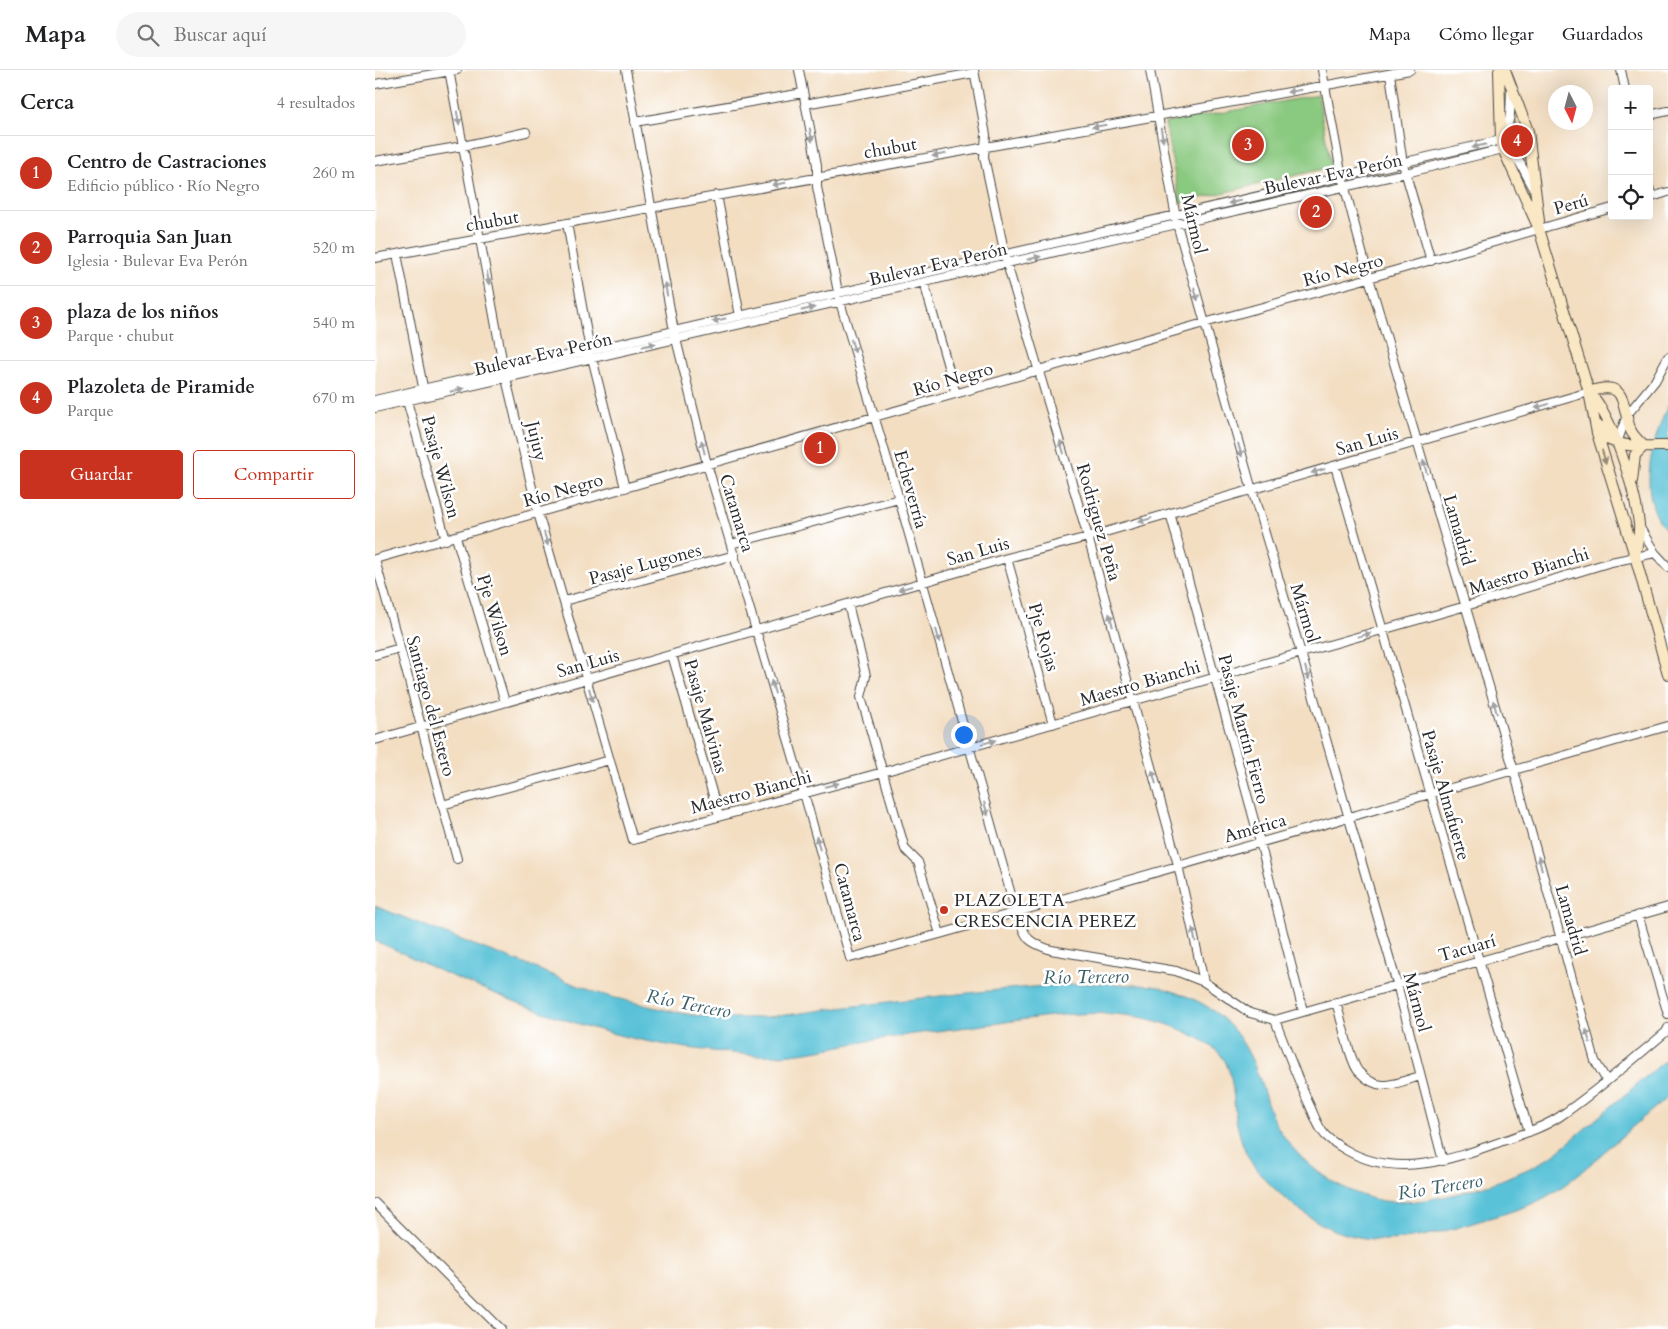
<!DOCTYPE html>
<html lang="es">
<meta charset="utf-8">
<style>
body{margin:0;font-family:Cardo,serif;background:#f6f6f6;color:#202124}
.controls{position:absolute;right:15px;top:15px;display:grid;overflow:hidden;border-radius:5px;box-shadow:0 5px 20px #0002}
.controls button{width:45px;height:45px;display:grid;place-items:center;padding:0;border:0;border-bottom:1px solid #e0e0e0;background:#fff;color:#202124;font:25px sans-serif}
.compass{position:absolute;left:1173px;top:15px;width:45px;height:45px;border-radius:50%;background:#fff;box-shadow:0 5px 20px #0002;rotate:174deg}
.you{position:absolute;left:588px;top:664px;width:18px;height:18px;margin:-12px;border:4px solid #fff;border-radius:50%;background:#1a73e8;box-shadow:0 0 0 8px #1a73e833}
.badge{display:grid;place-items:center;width:32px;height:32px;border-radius:50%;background:#c8321e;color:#fff;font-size:16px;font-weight:700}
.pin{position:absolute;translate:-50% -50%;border:2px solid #fff;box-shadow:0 1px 5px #0006}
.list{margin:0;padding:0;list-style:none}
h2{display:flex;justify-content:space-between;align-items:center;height:65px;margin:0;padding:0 20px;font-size:21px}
h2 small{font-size:16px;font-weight:400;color:#757577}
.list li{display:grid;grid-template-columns:32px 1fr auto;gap:15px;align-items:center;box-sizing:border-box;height:75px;padding:0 20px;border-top:1px solid #e0e0e0}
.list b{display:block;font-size:19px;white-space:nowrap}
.list p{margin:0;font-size:16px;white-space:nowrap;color:#757577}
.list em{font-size:16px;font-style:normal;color:#757577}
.actions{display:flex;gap:10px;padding:15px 20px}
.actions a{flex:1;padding:11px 0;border:1px solid #c8321e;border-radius:5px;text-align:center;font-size:18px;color:#c8321e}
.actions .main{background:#c8321e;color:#fff}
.icon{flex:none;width:28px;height:28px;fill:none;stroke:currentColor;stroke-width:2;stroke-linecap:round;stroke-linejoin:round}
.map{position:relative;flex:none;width:1293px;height:1259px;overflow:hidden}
header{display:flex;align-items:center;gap:30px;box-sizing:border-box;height:70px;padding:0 25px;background:#fff;border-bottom:1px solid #e0e0e0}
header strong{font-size:24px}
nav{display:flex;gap:28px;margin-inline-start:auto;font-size:18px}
.search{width:350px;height:45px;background:#f6f6f6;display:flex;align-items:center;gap:12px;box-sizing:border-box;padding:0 18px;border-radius:28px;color:#757577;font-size:19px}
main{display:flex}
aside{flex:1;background:#fff}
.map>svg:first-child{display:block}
.green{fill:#8ac980;stroke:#5a7a56}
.water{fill:#5ac2d8;stroke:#427682}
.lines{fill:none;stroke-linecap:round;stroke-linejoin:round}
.street-casing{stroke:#494642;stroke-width:10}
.secondary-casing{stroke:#494642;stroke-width:12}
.street{stroke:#fff;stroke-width:8}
.secondary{stroke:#fae7c3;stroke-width:10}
.oneway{fill:#a0a0a0}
.oneway2{fill:#928977}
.poi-dot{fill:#c8321e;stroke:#fff;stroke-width:2}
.labels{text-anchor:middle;stroke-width:5;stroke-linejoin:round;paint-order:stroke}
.street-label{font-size:18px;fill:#2b2b2b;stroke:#fff}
.poi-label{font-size:18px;fill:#2b2b2b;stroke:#fff;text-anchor:start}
.water-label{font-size:19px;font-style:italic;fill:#3b6068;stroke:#fff}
</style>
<header>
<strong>Mapa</strong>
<div class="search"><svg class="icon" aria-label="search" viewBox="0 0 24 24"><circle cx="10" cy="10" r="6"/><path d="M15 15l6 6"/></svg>Buscar aquí</div>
<nav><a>Mapa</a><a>Cómo llegar</a><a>Guardados</a></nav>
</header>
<main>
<aside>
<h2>Cerca<small>4 resultados</small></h2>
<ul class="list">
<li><span class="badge">1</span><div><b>Centro de Castraciones</b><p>Edificio público · Río Negro</p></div><em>260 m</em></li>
<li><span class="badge">2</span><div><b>Parroquia San Juan</b><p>Iglesia · Bulevar Eva Perón</p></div><em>520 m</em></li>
<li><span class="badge">3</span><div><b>plaza de los niños</b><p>Parque · chubut</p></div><em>540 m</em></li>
<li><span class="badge">4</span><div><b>Plazoleta de Piramide</b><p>Parque</p></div><em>670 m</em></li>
</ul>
<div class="actions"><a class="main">Guardar</a><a>Compartir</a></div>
</aside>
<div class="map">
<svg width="1293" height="1259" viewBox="0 0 1293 1259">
<rect width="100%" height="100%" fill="#fff"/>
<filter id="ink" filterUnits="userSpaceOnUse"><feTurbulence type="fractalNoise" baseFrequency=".02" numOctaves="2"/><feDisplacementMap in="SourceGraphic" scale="10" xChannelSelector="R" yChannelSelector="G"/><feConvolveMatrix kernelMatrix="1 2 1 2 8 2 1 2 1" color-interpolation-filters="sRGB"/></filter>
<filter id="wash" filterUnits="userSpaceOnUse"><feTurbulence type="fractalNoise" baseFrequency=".0096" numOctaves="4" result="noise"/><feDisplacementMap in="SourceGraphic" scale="20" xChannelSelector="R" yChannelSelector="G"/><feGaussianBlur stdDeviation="1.12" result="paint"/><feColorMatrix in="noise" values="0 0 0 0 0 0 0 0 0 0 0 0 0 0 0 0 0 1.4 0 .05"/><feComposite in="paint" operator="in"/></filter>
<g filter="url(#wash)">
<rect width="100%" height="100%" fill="#f3dec2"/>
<!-- green -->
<path class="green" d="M943,25L956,97L805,133L790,53Z
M1141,51L1147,70L1151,90C1136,78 1132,69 1141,51Z"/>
<!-- water -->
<path class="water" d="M1293,335V463C1290,458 1285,453 1282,447C1265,411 1278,370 1293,335Z
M0,836C51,856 103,877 155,896C177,905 200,915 223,923C235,927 249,930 261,933C296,942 330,949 366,948C402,948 436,941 472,937C538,929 604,921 670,916C699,914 727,912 756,915C765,915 774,915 783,917C839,931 866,956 885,1010C891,1029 896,1050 908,1065C929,1096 962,1119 999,1129C1043,1141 1125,1114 1165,1093C1173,1089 1180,1083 1187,1078L1293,988V1027C1268,1047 1244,1069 1220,1090C1207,1101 1194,1113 1179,1122C1158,1136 1135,1142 1111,1149C1078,1159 1044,1170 1009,1170C990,1169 969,1165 952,1157C929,1146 893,1116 878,1095C870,1083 865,1068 862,1054C857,1031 861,1001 844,983C829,968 798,955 778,950C730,938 679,945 631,952C589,958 547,962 506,969C470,974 440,983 403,985C381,986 359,983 337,981C310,978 283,974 256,968C192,954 127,927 67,902C45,892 23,880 0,871Z"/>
</g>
<g filter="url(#ink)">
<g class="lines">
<defs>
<path id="street" d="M74,0L129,300L163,443L258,770L508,702L1091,536L1236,492L1280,483
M251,0L299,261L332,394L429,723L475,888L565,864L1293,656
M424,0L442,95V117L465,232L524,429L641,842C652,868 648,870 676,880L801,901L829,912L875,943L900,950
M599,0L611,65L609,87L632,194L713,467L803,795L829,912
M775,0L802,154L877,420L926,583L1022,914L1068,1091
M947,0L967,107L994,208L1139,701L1220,991L1232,1011
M1246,0L1250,19
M1015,4L1028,94L1056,191
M0,14L82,0
M430,34L599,3
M1274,45L1293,41
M260,52L428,23
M0,91L88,76L151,62
M1274,117L1277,127
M342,125L365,246
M1274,128L1293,122
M192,153L215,280L250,418
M22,184L49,322
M0,188L1035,0
M549,213L581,324
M0,330L1126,70L1145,93L1158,117
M32,331L71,470
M0,338L802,154L1031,103L1128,79L1135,45L1136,19
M1242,373L1252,345L1280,311L1293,287
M960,396L1154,1062
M795,443L885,772L928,941
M1264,456L1280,483L1293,497
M81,467L130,632
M356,474L524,429
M632,488L678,654
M0,489L829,253L994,208L1237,138
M0,490L25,578L82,789
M189,531L360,485
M473,534L491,606L486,627L530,779L543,792L565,864
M0,585L25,578
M297,585L344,746
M0,670L632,488L713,467L1214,322
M67,735L235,690
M1263,845L1293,944
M961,932C966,947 975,993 984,1002C990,1008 999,1015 1008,1015C1017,1016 1035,1009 1045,1006
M900,950C911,979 922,1007 934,1034C939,1044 942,1056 950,1065C956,1071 964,1076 971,1080C1021,1109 1075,1090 1125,1072C1144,1065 1166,1059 1184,1047C1221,1022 1256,991 1291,962L1293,958
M900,950L1293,837
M0,1133L126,1259"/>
<path id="secondary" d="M1124,0L1126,70L1128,79L1164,159L1214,322L1222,363L1260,486L1293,604
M1130,0L1153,61L1164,151
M1214,322C1238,347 1260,419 1264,454C1265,465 1262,475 1260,485
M1214,322C1253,308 1246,335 1256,361C1259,367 1264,371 1269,376
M1225,357L1232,369C1251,378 1272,376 1293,376
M1257,411L1260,385L1269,376"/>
</defs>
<!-- street casing -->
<use href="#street" class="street-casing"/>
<!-- secondary casing -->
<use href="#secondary" class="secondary-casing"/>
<!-- street -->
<use href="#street" class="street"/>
<!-- secondary -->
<use href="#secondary" class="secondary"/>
</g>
<!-- one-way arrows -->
<defs><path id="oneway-solid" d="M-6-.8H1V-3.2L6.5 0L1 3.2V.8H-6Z" transform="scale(1.25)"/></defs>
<g class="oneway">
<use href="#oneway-solid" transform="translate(919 21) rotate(170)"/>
<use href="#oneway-solid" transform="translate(83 48) rotate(80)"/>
<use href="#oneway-solid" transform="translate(724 56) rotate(170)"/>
<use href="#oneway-solid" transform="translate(436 65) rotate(80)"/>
<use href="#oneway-solid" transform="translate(787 65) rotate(80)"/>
<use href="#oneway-solid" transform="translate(1104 76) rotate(166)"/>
<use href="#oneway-solid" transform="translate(564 85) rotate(170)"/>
<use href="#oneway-solid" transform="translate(404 114) rotate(170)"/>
<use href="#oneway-solid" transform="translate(860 132) rotate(167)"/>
<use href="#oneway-solid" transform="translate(659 188) rotate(-13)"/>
<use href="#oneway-solid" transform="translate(113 208) rotate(80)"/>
<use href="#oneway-solid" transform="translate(291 219) rotate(-100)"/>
<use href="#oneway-solid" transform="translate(821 224) rotate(74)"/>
<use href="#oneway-solid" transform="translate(433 239) rotate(-13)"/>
<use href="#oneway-solid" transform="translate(344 250) rotate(167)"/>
<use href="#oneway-solid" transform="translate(274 275) rotate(-13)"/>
<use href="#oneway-solid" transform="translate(478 276) rotate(73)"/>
<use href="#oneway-solid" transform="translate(82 320) rotate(-13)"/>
<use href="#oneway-solid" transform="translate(1167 336) rotate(164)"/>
<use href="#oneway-solid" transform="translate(328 377) rotate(-104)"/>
<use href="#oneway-solid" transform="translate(687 377) rotate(-106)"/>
<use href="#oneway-solid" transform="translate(865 380) rotate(74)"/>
<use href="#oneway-solid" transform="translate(1050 397) rotate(-106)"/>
<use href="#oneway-solid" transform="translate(943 401) rotate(164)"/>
<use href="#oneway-solid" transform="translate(770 450) rotate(164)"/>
<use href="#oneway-solid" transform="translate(171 469) rotate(74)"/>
<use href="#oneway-solid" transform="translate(530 518) rotate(164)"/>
<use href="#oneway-solid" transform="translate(736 550) rotate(-105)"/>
<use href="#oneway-solid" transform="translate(989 565) rotate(-16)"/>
<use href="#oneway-solid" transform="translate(563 566) rotate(74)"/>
<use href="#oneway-solid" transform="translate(932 603) rotate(74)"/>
<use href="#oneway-solid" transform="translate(398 617) rotate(-106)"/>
<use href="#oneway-solid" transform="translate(216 625) rotate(74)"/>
<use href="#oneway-solid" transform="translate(1120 637) rotate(-106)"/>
<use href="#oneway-solid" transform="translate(614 672) rotate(-16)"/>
<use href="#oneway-solid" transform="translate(779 707) rotate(-105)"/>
<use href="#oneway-solid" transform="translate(457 715) rotate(-14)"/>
<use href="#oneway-solid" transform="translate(611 739) rotate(74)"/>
<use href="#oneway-solid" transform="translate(443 773) rotate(-105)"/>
<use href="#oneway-solid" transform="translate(1165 793) rotate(-106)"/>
<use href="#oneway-solid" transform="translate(819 865) rotate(-103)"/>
<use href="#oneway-solid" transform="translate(1213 966) rotate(-105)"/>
</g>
<use class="oneway2" href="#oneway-solid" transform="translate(1229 387) rotate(73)"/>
</g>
<!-- markers -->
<circle class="poi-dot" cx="569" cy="840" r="5"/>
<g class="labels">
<!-- street labels -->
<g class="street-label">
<text transform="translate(515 78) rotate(-10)" y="6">chubut</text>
<text transform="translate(958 104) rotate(-12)" y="6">Bulevar Eva Perón</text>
<text transform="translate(1196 134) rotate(-16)" y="6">Perú</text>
<text transform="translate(117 151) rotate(-10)" y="6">chubut</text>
<text transform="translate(819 154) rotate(77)" y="6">Mármol</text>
<text transform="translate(563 194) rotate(-13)" y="6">Bulevar Eva Perón</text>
<text transform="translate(968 200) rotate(-15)" y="6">Río Negro</text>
<text transform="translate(168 284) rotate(-13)" y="6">Bulevar Eva Perón</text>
<text transform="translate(578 309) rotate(-16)" y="6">Río Negro</text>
<text transform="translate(162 371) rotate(77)" y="6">Jujuy</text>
<text transform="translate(992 371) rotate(-16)" y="6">San Luis</text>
<text transform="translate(66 397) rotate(75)" y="6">Pasaje Wilson</text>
<text transform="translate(536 419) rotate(74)" y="6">Echeverría</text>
<text transform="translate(188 420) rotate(-16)" y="6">Río Negro</text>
<text transform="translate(362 443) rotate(73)" y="6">Catamarca</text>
<text transform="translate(724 452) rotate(74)" y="6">Rodriguez Peña</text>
<text transform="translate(1084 460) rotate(74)" y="6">Lamadrid</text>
<text transform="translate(603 481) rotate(-16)" y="6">San Luis</text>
<text transform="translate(270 494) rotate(-15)" y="6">Pasaje Lugones</text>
<text transform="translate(1154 501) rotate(-17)" y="6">Maestro Bianchi</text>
<text transform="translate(930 543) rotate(73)" y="6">Mármol</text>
<text transform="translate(120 545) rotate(73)" y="6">Pje Wilson</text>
<text transform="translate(669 567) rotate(74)" y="6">Pje Rojas</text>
<text transform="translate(213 593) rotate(-16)" y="6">San Luis</text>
<text transform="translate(765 613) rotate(-16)" y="6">Maestro Bianchi</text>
<text transform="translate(56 636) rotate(75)" y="6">Santiago del Estero</text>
<text transform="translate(331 646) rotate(74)" y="6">Pasaje Malvinas</text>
<text transform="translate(869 659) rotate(75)" y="6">Pasaje Martín Fierro</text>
<text transform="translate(376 722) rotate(-15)" y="6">Maestro Bianchi</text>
<text transform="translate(1071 725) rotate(74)" y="6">Pasaje Almafuerte</text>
<text transform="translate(880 758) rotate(-16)" y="6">América</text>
<text transform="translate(475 832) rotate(75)" y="6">Catamarca</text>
<text transform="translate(1196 850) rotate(74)" y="6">Lamadrid</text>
<text transform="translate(1092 878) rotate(-16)" y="6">Tacuarí</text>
<text transform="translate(1042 932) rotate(75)" y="6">Mármol</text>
</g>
<!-- poi labels -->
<g class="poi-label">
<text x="579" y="836">PLAZOLETA<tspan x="579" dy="21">CRESCENCIA PEREZ</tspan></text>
</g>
<!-- water labels -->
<g class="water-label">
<text transform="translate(711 906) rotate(-1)" y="7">Río Tercero</text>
<text transform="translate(314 933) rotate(11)" y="7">Río Tercero</text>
<text transform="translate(1065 1116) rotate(-9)" y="7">Río Tercero</text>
</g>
</g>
</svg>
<div class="controls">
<button>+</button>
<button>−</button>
<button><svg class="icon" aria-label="locate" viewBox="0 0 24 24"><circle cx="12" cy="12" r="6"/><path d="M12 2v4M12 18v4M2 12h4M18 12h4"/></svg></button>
</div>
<svg class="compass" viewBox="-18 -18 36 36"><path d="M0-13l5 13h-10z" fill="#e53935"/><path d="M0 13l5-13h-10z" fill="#757577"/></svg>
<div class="you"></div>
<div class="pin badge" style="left:445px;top:378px">1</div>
<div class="pin badge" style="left:941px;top:142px">2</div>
<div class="pin badge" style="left:873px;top:75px">3</div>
<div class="pin badge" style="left:1142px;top:71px">4</div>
</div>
</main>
